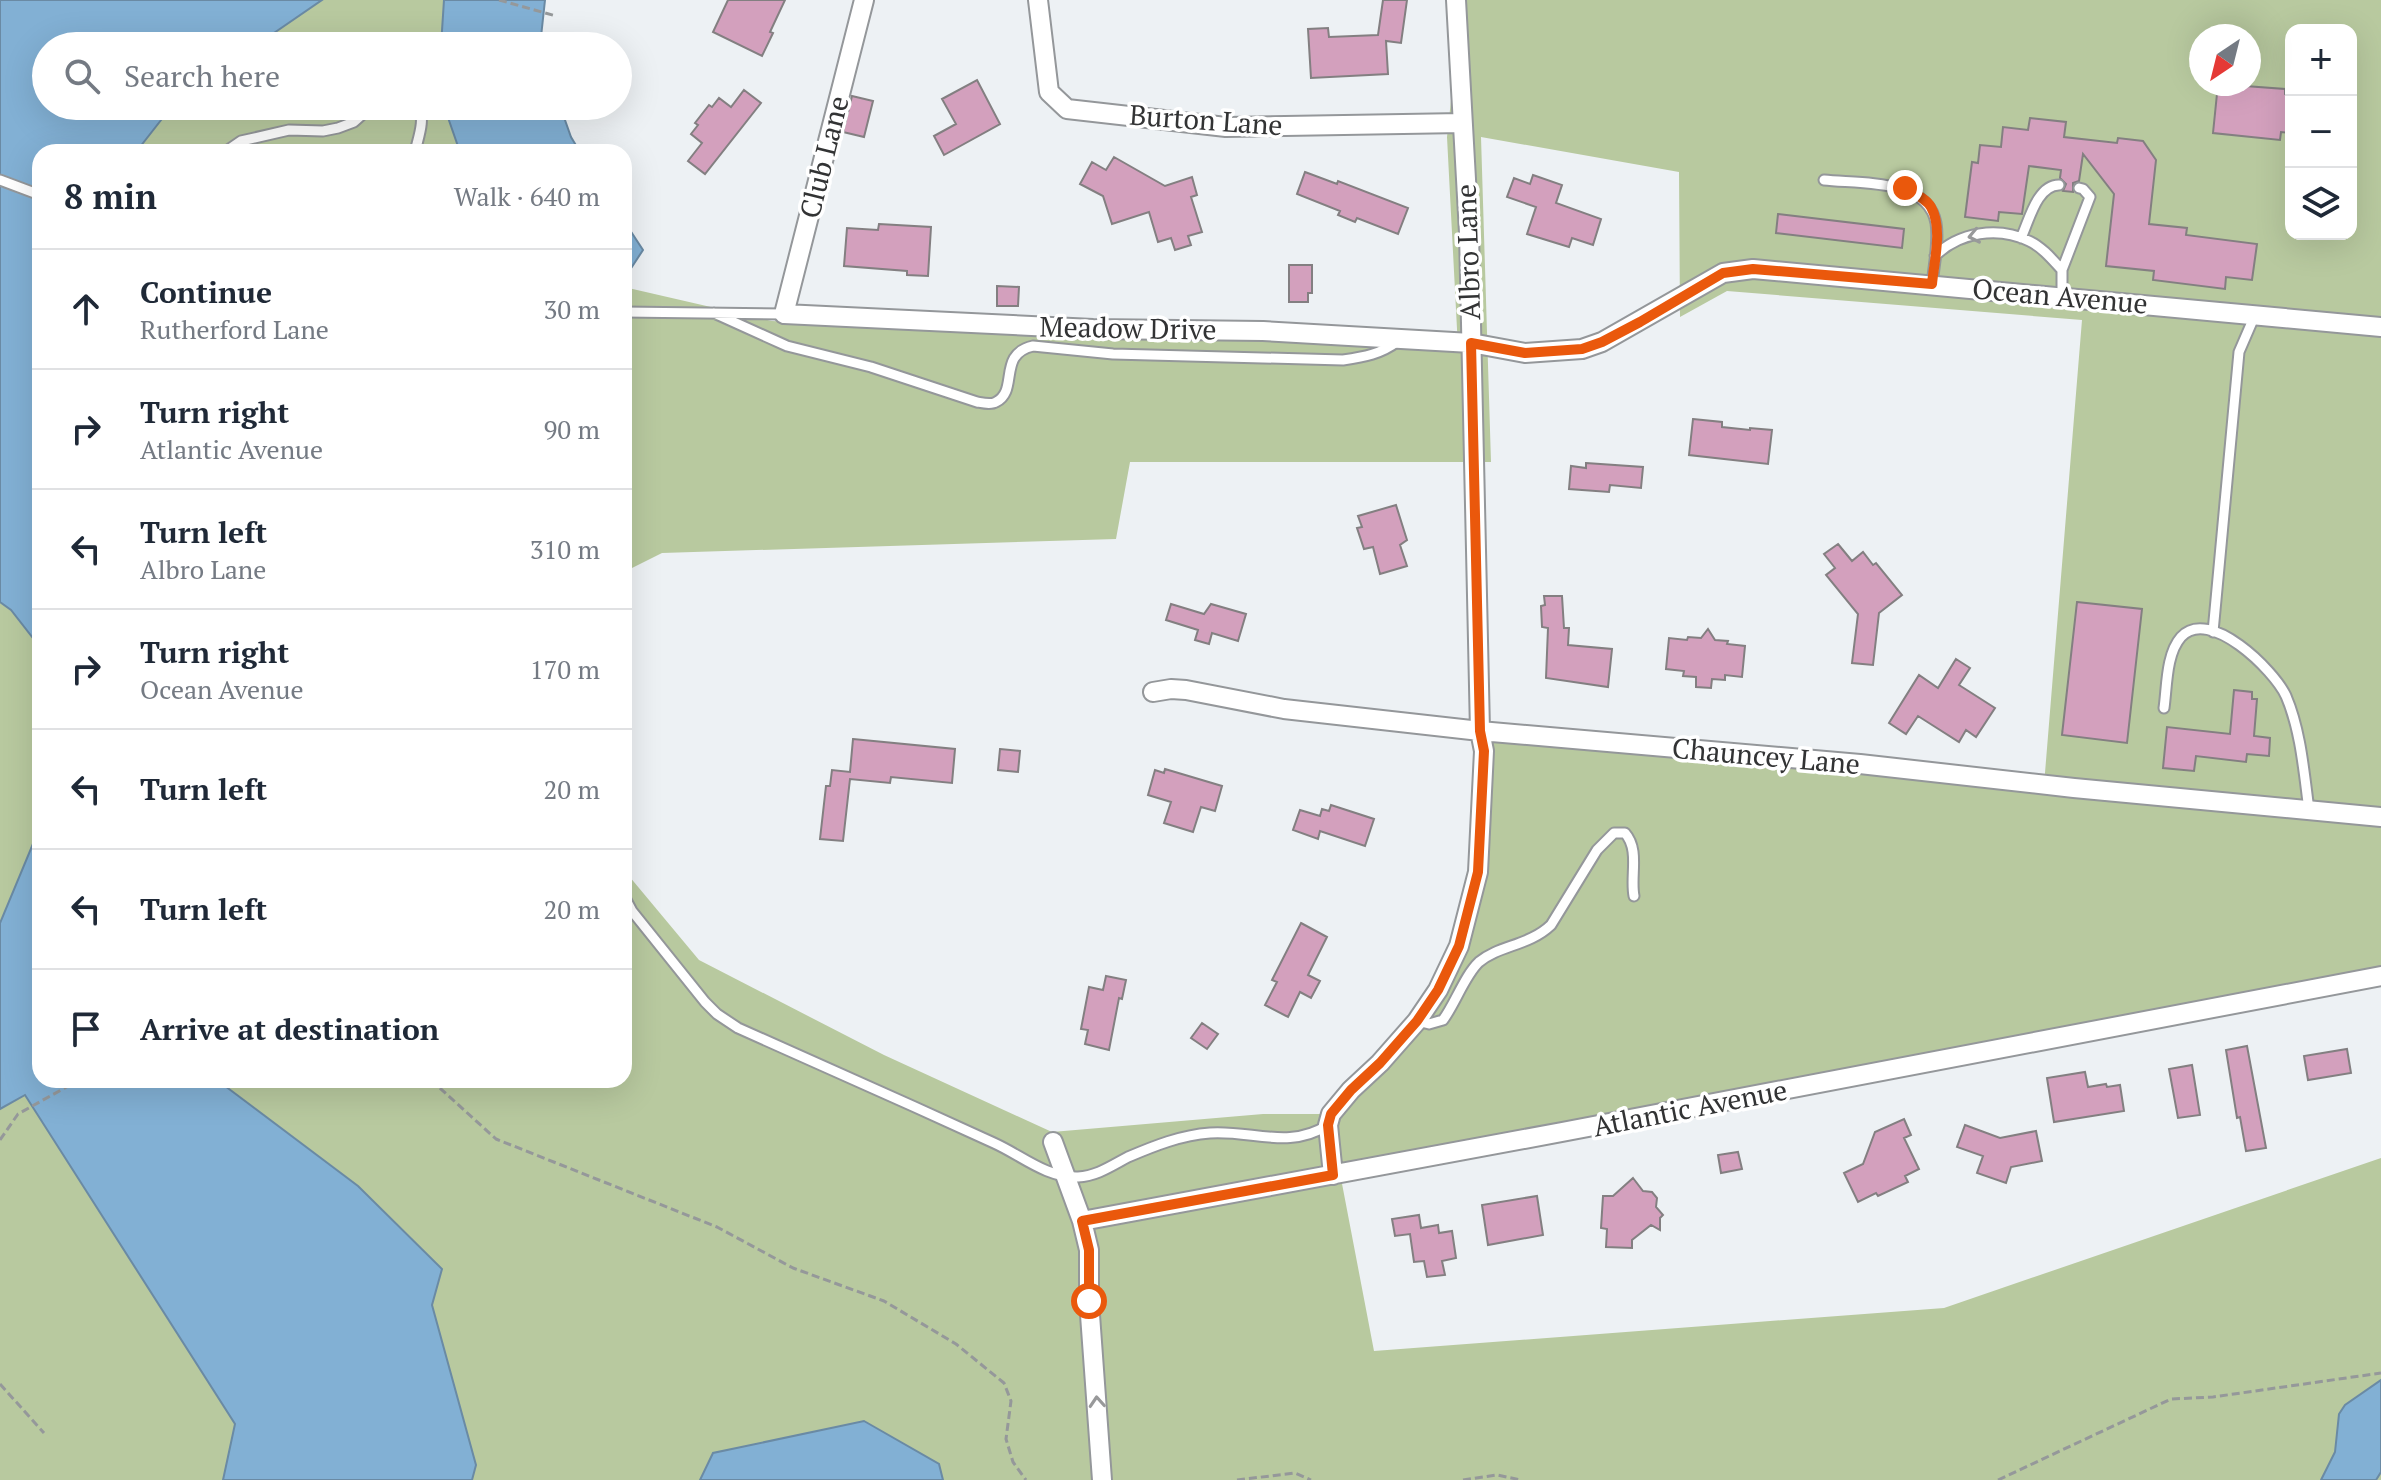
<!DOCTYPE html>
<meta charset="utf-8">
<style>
body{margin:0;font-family:"PT Serif",serif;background:#f6f6f7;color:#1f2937}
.controls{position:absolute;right:24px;top:24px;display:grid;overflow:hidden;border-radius:16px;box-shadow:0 8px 32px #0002}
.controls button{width:72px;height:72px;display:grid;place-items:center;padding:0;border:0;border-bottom:2px solid #e0e1e3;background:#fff;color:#1f2937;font:40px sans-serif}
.compass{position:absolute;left:2189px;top:24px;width:72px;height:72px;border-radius:50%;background:#fff;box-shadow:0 8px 32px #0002;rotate:215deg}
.stop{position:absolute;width:24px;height:24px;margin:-18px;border:6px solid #ea580c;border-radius:50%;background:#fff}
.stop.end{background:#ea580c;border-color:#fff;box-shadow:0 2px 8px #0008}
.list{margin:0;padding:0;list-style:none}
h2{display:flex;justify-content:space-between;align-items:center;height:104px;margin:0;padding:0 32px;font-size:34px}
h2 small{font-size:26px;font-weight:400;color:#747a83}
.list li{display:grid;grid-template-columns:52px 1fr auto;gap:24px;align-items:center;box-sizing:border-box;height:120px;padding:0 32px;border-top:2px solid #e0e1e3}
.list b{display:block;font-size:30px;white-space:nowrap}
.list p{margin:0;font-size:26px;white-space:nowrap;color:#747a83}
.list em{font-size:26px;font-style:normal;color:#747a83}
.icon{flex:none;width:44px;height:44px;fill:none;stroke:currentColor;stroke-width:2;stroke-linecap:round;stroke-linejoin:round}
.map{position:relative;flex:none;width:2381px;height:1480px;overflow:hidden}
.search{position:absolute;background:#fff;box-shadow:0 8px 32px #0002;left:32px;top:32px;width:600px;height:88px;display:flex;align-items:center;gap:20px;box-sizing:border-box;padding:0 28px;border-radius:44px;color:#747a83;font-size:30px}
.panel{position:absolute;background:#fff;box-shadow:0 8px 32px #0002;left:32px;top:144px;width:600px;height:944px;border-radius:24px}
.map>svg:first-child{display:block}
.green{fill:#b8c99f;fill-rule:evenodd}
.water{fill:#82b0d4;stroke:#6a8aa4;stroke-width:2}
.building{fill:#d3a0bd;stroke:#837f81;stroke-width:2}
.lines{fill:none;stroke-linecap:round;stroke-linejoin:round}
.service-casing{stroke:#94979a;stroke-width:13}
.minor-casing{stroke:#94979a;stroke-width:22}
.path{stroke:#95989a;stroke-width:3;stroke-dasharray:8 4;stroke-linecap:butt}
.service{stroke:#fff;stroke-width:9}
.minor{stroke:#fff;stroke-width:18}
.oneway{stroke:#98999a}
.route{stroke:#ea580c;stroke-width:10}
.labels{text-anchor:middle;stroke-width:7;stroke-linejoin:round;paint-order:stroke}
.street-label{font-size:28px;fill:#323334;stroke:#fff}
</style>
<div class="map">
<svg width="2381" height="1480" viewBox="0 0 2381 1480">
<rect width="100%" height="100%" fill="#edf1f4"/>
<!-- green -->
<path class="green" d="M322,0H444L441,46H255Z
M1462,0H2381V967L1339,1168L1374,1351L1944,1308L2381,1158V1480H0V1109L52,1080H624V870L699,960L884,1055L1052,1132L1263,1114H1321L1359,1088L1466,951L1487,736L2044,785L2082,320L1727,291L1680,317L1679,172L1481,137L1491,462H1130L1116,539L662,553L624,572V287L772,321L1458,348L1447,137ZM2291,30H2351V234H2291ZM2201,36H2249V84H2201Z
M172,106H444L460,152H136Z
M0,602L11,610L40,647V827L0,923Z"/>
<!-- water -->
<path class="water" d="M0,0H322L255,46H46V106H172L136,152H40V647L11,610L0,602Z
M444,0H545L540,46H441Z
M444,106H560L571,137L580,152H460Z
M624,221L643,250L624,279Z
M40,827V1080H217L358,1186L442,1269L432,1305L476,1465L472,1480H223L235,1424L25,1095L0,1109V923Z
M2381,1380V1472L2376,1480H2321L2335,1452L2339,1414L2345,1405Z
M864,1421L939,1464L943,1480H700L713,1453Z"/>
<!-- building -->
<path class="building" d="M728,0H785L770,32L773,33L762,56L713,32Z
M1383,0H1407L1401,43L1386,41L1388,74L1311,78L1308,29L1328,28L1329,37L1378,35Z
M977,80L1000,124L944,155L934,136L956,124L942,99Z
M2218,84L2285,89V94L2291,95V133L2281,132L2280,140L2213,133Z
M744,90L761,103L705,174L688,161L702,143L691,134L698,125L695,123L709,105L712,107L719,98L731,107Z
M852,96L873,101L864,137L843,132Z
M2030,118L2066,122L2064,137L2117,143L2118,138L2143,141L2156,160L2149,224L2187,228L2186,235L2257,244L2252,280L2226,277L2225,289L2153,280L2154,271L2106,266L2114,194L2083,154L2079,181L2073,183V192L2063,191L2066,184L2060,178L2061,170L2029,166L2022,214L1999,212L1998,221L1965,217L1972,162L1978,163L1980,145L2001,147L2003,127L2028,130Z
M1114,157L1165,186L1192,177L1197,195L1191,197L1202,232L1188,236L1191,245L1175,250L1171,238L1158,242L1149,212L1112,224L1103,196L1080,184L1092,162L1106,170Z
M1305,172L1337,184L1338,181L1408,208L1398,234L1357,218L1355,222L1338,215L1340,211L1297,194Z
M1533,175L1562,185L1556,203L1601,219L1593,245L1572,238L1569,247L1527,234L1536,207L1507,197L1514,178L1530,184Z
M1778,214L1904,229L1902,248L1776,233Z
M879,224L931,227L928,276L907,275V271L844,266L847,228L878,230Z
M1289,265H1312V293H1308V302H1289Z
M997,286L1019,287L1018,306H997Z
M1693,419L1722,422V427L1750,430V428L1772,430L1768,464L1689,455Z
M1586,463L1643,467L1641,488L1610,485L1609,492L1569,489L1571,466L1586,468Z
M1396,505L1407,540L1400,545L1407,566L1380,574L1373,547L1364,549L1357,528L1362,527L1358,516Z
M1838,544L1852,561L1863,552L1873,565L1876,563L1902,595L1879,613L1873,665L1852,663L1858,614L1826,575L1835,568L1824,554Z
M1544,596H1562L1564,628H1569L1568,645L1612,649L1608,687L1546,678L1548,628L1542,627L1541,606L1545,605Z
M2077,602L2142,609L2127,743L2062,735Z
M1171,604L1204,614L1211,604L1246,614L1238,641L1212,633L1209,644L1195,640L1198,630L1166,620Z
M1708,629L1715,640L1728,641L1727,644L1745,646L1742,677L1725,675V680L1712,679L1711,688L1696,687V677L1683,676L1684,671L1666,669L1669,638L1687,640L1688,637L1701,638Z
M1956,659L1970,668L1959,685L1995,708L1976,737L1966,730L1959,742L1918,716L1906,734L1889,723L1919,675L1938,688Z
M2234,690L2252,692V699H2257L2254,736L2270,738L2269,756L2247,754L2246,762L2196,756L2194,771L2163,768L2167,727L2230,734Z
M853,739L955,749L952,783L891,777L890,783L850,779L843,841L820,839L826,786H830L832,770L850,772Z
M1000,749L1020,751L1018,772L998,770Z
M1165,769L1222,786L1215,811L1201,807L1193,832L1164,823L1171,802L1148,795L1155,770L1164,773Z
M1331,805L1374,819L1365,846L1320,831L1318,839L1293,830L1300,810L1320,816L1322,809L1329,811Z
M1301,923L1327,937L1308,975L1320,981L1311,998L1300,992L1288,1017L1265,1005L1277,982L1272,980Z
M1106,976L1126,980L1122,999L1119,998L1109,1050L1085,1044L1088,1030L1081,1029L1089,987L1103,990Z
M1202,1023L1218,1034L1207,1049L1191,1038Z
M2247,1046L2266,1148L2246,1151L2240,1117L2237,1118L2226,1050Z
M2347,1049L2351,1073L2308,1080L2304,1056Z
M2192,1065L2200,1115L2178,1118L2169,1069Z
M2085,1072L2088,1087L2106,1084L2107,1087L2120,1085L2124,1111L2054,1122L2047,1078Z
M1904,1119L1911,1135L1904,1138L1919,1169L1905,1176L1908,1182L1878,1196L1876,1193L1858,1202L1844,1173L1863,1164L1875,1132Z
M1965,1125L2000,1138L2036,1131L2042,1161L2011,1167L2006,1183L1977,1173L1983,1156L1957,1147Z
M1738,1152L1742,1169L1721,1173L1718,1155Z
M1633,1178L1643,1191L1652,1192L1657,1198L1656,1207L1663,1215L1660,1218V1230L1651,1225L1632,1240V1248L1606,1247L1607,1229L1601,1228L1603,1196H1613Z
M1537,1196L1543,1235L1488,1245L1482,1205Z
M1419,1215L1421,1228L1438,1225L1439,1233L1452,1231L1456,1258L1442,1261L1445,1275L1427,1277L1424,1261L1414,1262L1410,1234L1395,1236L1392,1219Z"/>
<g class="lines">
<defs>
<path id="service" d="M225,152L241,141L289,130L323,131L338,128L354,122L372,106
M415,152C418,138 426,119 418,106
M0,180L40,195
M1824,180C1859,184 1928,178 1936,223C1939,242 1934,265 1932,284
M2021,238C2029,221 2037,185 2059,185
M1935,256C1959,232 1998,226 2029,241C2042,247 2052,259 2062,270
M2062,296V270L2090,197L2083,189L2079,188
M624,312L784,314
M714,313L787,346L871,367L977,402C983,403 991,405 996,402C1019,391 997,354 1033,346L1113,354L1343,360C1364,357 1381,354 1398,341
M2213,632L2239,352L2255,315
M2164,708C2167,687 2166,654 2181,637C2209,606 2274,670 2286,696C2301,731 2304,773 2309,810
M624,896L632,911L705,1002L717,1014L738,1028C824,1066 909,1104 994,1143C1021,1155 1046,1178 1078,1177C1097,1176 1111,1166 1128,1157C1154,1146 1181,1135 1210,1133C1252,1130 1289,1150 1328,1125
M1417,1021L1429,1024L1443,1020C1455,1004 1465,975 1479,962C1499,945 1529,946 1551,925L1597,850L1614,833H1625C1640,850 1630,876 1634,896"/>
<path id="minor" d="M864,0L784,314L1093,329L1263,331L1471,343L1525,353L1582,349L1602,342L1723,273L1753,269L2381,327
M1038,0L1049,92L1067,109L1226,127L1462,123
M1153,692L1171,689L1186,690L1284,709L1480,731L1860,764L2074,788L2381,817
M1053,1142L1082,1221L1562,1132L2381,976
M1333,1175L1328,1125L1331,1114L1351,1090L1380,1063L1417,1021L1438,990L1459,946L1478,872L1484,751L1480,731L1469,233L1456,0
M1082,1221L1089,1250V1301L1102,1480"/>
</defs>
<!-- service casing -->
<use href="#service" class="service-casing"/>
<!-- minor casing -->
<use href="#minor" class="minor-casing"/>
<!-- path -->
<path class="path" d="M499,0L556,16
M431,1080L496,1139L717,1227L793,1268L884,1301L956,1344L1004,1383L1011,1401L1006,1439L1013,1462L1026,1480
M0,1140L18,1114L79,1080
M0,1384L44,1433
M1237,1480L1295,1473L1311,1480
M1463,1480L1497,1475L1521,1480
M1998,1480L2171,1399L2213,1397L2381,1373"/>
<!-- service -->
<use href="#service" class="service"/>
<!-- minor -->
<use href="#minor" class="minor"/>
</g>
<!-- one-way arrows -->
<defs><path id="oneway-chevron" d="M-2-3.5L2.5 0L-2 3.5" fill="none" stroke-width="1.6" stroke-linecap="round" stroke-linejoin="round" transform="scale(2)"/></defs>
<g class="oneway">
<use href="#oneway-chevron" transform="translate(1974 236) rotate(168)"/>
<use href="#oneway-chevron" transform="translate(1097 1402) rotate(-94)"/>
</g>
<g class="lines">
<!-- route -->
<path class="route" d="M1089,1301V1250L1082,1221L1333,1175L1328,1125L1331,1114L1351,1090L1380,1063L1417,1021L1438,990L1459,946L1478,872L1484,751L1480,731L1471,343L1525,353L1582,349L1602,342L1640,322L1723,273L1753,269L1932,284C1934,262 1943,228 1931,207C1926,198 1913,193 1905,188"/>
</g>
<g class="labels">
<!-- street labels -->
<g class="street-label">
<text transform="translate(1206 120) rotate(4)" y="10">Burton Lane</text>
<text transform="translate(824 157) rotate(-76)" y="10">Club Lane</text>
<text transform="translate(1468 252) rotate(-92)" y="10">Albro Lane</text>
<text transform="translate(2060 296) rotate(5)" y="10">Ocean Avenue</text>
<text transform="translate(1128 328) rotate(1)" y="10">Meadow Drive</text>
<text transform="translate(1766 756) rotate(5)" y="10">Chauncey Lane</text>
<text transform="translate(1690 1108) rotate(-11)" y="10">Atlantic Avenue</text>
</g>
</g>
</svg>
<div class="controls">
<button>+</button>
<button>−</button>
<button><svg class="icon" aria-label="layers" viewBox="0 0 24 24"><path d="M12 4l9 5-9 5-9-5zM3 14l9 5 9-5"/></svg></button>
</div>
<svg class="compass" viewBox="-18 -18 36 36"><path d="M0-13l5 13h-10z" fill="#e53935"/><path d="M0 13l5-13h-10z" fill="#747a83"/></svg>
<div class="stop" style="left:1089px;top:1301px"></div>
<div class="stop end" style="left:1905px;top:188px"></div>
<div class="search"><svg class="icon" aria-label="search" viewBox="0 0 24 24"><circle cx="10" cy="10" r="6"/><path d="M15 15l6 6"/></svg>Search here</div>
<section class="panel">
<h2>8 min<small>Walk · 640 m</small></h2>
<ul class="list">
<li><svg class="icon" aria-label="ahead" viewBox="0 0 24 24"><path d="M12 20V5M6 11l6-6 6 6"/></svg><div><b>Continue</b><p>Rutherford Lane</p></div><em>30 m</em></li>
<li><svg class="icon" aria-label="right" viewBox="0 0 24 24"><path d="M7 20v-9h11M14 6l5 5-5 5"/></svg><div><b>Turn right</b><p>Atlantic Avenue</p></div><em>90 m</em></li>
<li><svg class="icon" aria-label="left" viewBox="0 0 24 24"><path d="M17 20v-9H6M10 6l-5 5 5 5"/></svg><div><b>Turn left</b><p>Albro Lane</p></div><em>310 m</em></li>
<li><svg class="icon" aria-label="right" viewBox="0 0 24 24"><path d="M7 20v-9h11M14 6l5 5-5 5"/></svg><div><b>Turn right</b><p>Ocean Avenue</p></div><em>170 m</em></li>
<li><svg class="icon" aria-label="left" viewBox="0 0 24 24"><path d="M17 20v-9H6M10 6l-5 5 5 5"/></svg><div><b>Turn left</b></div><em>20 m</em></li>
<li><svg class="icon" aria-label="left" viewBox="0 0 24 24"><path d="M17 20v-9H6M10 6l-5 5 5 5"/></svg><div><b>Turn left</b></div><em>20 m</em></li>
<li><svg class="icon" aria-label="arrive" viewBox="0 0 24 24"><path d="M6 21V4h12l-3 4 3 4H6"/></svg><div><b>Arrive at destination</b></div></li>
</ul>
</section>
</div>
